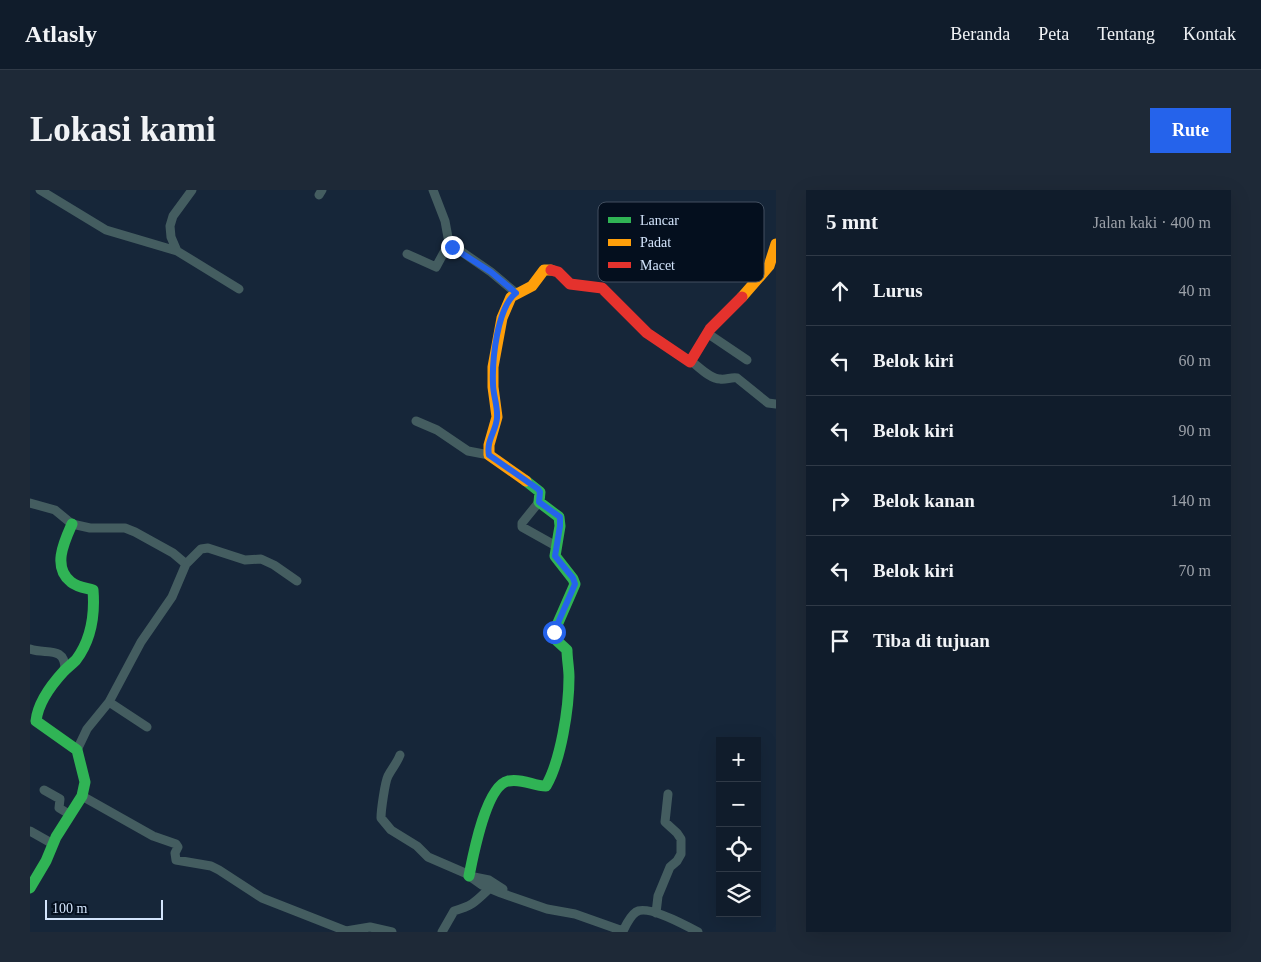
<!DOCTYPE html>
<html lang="id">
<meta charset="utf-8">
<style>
body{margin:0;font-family:Georgia,serif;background:#1e2937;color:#f1f3f6}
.controls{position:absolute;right:15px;bottom:15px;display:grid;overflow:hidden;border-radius:0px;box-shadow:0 5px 20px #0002}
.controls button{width:45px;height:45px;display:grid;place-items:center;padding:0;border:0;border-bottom:1px solid #303a47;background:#101c2b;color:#f1f3f6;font:25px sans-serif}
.scale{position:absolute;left:15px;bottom:12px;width:118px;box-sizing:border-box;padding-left:5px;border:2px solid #d3e4fb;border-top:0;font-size:14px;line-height:18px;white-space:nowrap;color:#d3e4fb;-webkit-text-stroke:4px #040f1e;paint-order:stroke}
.stop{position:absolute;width:15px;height:15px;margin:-11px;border:4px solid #2563eb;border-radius:50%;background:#fff}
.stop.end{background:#2563eb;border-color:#fff;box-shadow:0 1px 5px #0008}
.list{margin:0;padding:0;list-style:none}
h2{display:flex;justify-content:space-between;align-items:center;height:65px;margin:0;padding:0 20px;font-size:21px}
h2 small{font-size:16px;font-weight:400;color:#9ca1a9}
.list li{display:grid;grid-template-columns:32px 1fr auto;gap:15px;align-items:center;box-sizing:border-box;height:70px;padding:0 20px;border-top:1px solid #303a47}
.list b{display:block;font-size:19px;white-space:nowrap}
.list em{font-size:16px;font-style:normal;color:#9ca1a9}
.icon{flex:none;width:28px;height:28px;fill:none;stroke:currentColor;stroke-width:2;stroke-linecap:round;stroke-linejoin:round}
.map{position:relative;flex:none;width:746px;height:742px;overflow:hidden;border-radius:0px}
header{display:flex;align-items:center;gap:30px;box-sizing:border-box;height:70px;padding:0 25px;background:#101c2b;border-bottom:1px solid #303a47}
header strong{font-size:24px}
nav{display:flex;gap:28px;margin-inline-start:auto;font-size:18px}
.intro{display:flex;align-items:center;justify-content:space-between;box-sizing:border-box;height:120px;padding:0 30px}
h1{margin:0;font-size:35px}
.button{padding:12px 22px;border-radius:0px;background:#2563eb;color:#fff;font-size:18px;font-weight:700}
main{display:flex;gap:30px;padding:0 30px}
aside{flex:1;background:#101c2b;border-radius:0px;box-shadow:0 5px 20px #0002}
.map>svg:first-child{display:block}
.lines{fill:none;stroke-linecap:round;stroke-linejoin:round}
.street{stroke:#445d60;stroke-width:9}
.fast{stroke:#30b455;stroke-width:11}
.slow{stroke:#ff9f0a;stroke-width:11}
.jam{stroke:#e5322d;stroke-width:11}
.route{stroke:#2563eb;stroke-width:6}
.key{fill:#040f1e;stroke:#424f60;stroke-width:1}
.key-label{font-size:14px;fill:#d3e4fb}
</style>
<header>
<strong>Atlasly</strong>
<nav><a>Beranda</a><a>Peta</a><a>Tentang</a><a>Kontak</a></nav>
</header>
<div class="intro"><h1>Lokasi kami</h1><a class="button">Rute</a></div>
<main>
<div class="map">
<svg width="746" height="742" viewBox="0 0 746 742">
<rect width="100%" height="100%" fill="#162639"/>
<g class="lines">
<!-- street -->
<path class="street" d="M10,0L76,40L147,61
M162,0L143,26L140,36L141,47L147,61L209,99
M403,0L415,31L419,53L461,82L486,103
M289,5L292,0
M377,64L406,77L419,53
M677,143L717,170
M661,171C669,177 680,189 690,189C696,190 701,187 707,188L738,213L746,214
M386,231L407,240L438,261L459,265
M509,312L492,333V337L526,356
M0,313L25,320L42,334L60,338H95L105,342L143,363L156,374
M0,459C15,465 35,455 35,479
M79,512L117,537
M47,560L57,539L79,512L111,452L142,407L156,374L171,359L178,358L215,370L231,369L244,375L267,391
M370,565C367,573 362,578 358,586C355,592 351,620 351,628L361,640L387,656L398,667L435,683L452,695L471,703L517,719L545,724L593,741C596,735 600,726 606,722C617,714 657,736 668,742
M14,600L30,609L29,618L39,624
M52,606L123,646L146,654L148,657L145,663L146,670L181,676L189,680L232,708L316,741L340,737L362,742
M0,641L23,654
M444,687L459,690L473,699
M626,723L628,706L640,677L647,671L651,664V649L647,643L635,632L638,604
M412,742L424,721C444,715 445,712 460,698"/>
<!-- fast -->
<path class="fast" d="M439,686C443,666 456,596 478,591C493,588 503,596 516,596C531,570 539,518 539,487C539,478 537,469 537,460L525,449L524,442L545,394L543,389L525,366L530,336L529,327L509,312L510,302L496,291
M0,698L16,671L26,647L52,606L55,592L47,560L6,531C8,512 22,494 34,481C38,477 42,474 46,470C61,450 65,425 63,400C56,398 47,397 41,392C22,377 34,352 42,334"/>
<!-- slow -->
<path class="slow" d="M712,107L739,76L746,54
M496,291L459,265V255L467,227L463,197V177L472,128L481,107L502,96L514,80H521"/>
<!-- jam -->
<path class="jam" d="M521,80L528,82L540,94L572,98L617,143L660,172L680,139L712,107"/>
</g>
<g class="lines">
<!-- route -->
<path class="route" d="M422,57L461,82L486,103C467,118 462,170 463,194C463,205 468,216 467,228C466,241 456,251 459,265L508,299L510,302L509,312L530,327V336L525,366L543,388L545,394L524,442"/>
</g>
<!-- legend -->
<rect x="568" y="12" width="166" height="80" rx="8" class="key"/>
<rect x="578" y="27" width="23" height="6" fill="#30b455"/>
<rect x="578" y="49" width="23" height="7" fill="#ff9f0a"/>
<rect x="578" y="72" width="23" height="6" fill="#e5322d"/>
<g class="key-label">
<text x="610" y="35">Lancar</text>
<text x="610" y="57">Padat</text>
<text x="610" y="80">Macet</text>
</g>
</svg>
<div class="controls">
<button>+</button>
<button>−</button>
<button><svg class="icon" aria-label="locate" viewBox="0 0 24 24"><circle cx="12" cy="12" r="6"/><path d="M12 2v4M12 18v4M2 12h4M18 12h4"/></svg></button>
<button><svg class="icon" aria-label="layers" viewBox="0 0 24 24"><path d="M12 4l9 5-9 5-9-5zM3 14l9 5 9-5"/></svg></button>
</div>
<div class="scale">100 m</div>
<div class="stop" style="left:524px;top:442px"></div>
<div class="stop end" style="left:422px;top:57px"></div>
</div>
<aside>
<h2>5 mnt<small>Jalan kaki · 400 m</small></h2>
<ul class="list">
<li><svg class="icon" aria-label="ahead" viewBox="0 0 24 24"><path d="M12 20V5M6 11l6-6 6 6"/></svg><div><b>Lurus</b></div><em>40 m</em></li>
<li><svg class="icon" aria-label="left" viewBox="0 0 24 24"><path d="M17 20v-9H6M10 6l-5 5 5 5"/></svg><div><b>Belok kiri</b></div><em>60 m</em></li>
<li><svg class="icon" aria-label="left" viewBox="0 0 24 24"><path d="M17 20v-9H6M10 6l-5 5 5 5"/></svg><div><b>Belok kiri</b></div><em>90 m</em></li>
<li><svg class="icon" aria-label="right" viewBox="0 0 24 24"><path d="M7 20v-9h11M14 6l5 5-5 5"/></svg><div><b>Belok kanan</b></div><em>140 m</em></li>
<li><svg class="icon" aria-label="left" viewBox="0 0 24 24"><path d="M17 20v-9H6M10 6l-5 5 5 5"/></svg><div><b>Belok kiri</b></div><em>70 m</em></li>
<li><svg class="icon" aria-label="arrive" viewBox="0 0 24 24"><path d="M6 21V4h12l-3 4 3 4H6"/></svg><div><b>Tiba di tujuan</b></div></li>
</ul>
</aside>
</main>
